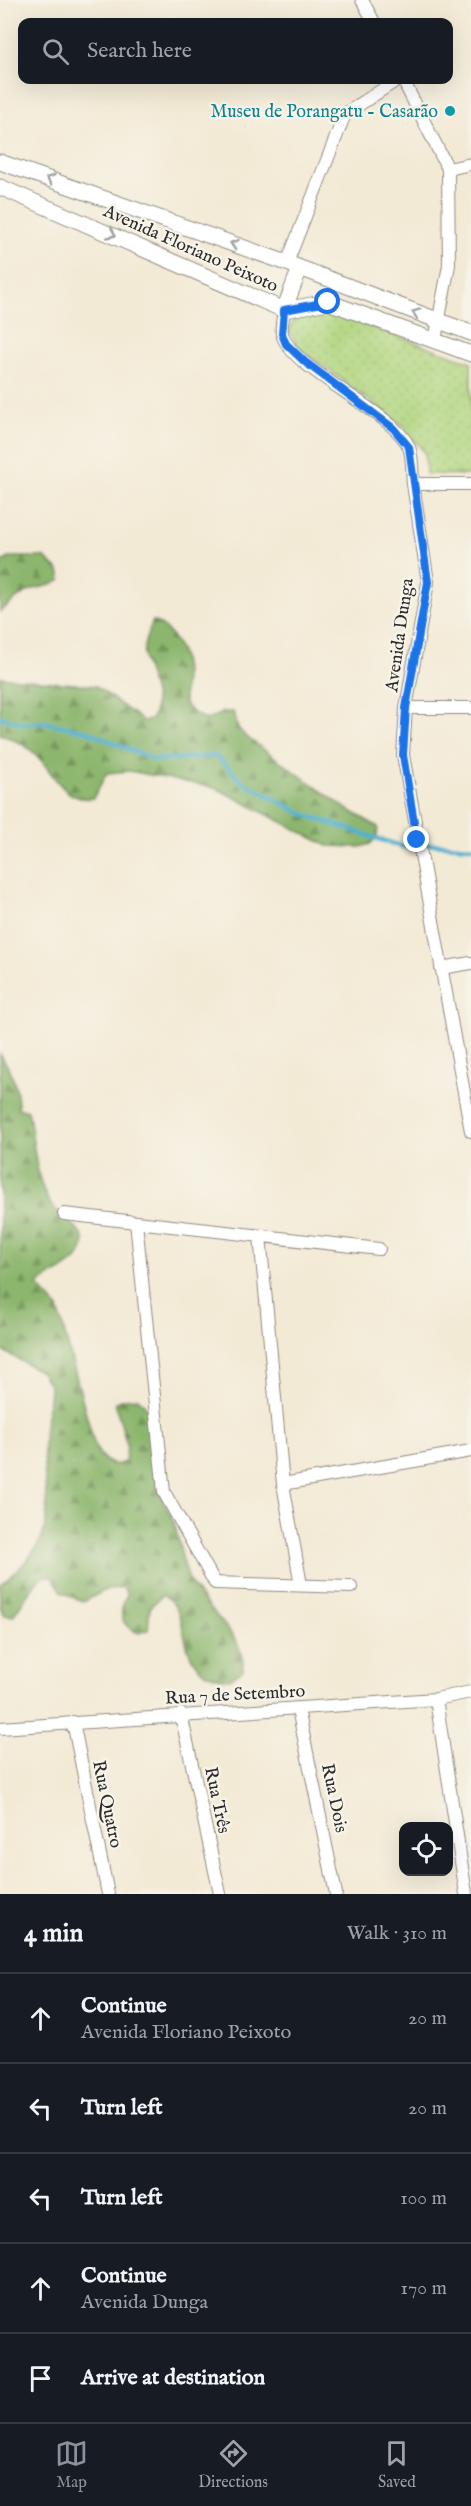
<!DOCTYPE html>
<meta charset="utf-8">
<style>
body{margin:0;font-family:"IM FELL English",serif;background:#242831;color:#f1f3f6}
.controls{position:absolute;right:18px;bottom:18px;display:grid;overflow:hidden;border-radius:12px;box-shadow:0 6px 24px #0002}
.controls button{width:54px;height:54px;display:grid;place-items:center;padding:0;border:0;border-bottom:2px solid #363941;background:#171b24;color:#f1f3f6;font:30px sans-serif}
.stop{position:absolute;width:18px;height:18px;margin:-14px;border:4px solid #1a73e8;border-radius:50%;background:#fff}
.stop.end{background:#1a73e8;border-color:#fff;box-shadow:0 2px 6px #0008}
.list{margin:0;padding:0;list-style:none}
h2{display:flex;justify-content:space-between;align-items:center;height:78px;margin:0;padding:0 24px;font-size:26px}
h2 small{font-size:20px;font-weight:400;color:#9ea1a6}
.list li{display:grid;grid-template-columns:39px 1fr auto;gap:18px;align-items:center;box-sizing:border-box;height:90px;padding:0 24px;border-top:2px solid #363941}
.list b{display:block;font-size:22px;white-space:nowrap}
.list p{margin:0;font-size:20px;white-space:nowrap;color:#9ea1a6}
.list em{font-size:20px;font-style:normal;color:#9ea1a6}
.icon{flex:none;width:33px;height:33px;fill:none;stroke:currentColor;stroke-width:2;stroke-linecap:round;stroke-linejoin:round}
.map{position:relative;flex:none;width:471px;height:1894px;overflow:hidden}
.search{position:absolute;background:#171b24;box-shadow:0 6px 24px #0002;left:18px;right:18px;top:18px;height:66px;display:flex;align-items:center;gap:15px;box-sizing:border-box;padding:0 21px;border-radius:12px;color:#9ea1a6;font-size:22px}
.sheet{height:528px;background:#171b24}
nav{display:flex;justify-content:space-around;align-items:center;box-sizing:border-box;height:84px;border-top:2px solid #363941;background:#171b24;font-size:16px;color:#9ea1a6}
nav a{display:grid;justify-items:center;gap:3px}
nav .on{color:#8c9099}
.map>svg:first-child{display:block}
.forest{fill:url(#forest-firs);stroke:#5c704c;stroke-width:1.5}
.park{fill:url(#park-dots);stroke:#6e8054;stroke-width:1.5}
.lines{fill:none;stroke-linecap:round;stroke-linejoin:round}
.stream{stroke:#51b1d0;stroke-width:4.5}
.minor-casing{stroke:#8f8a80;stroke-width:14}
.tertiary-casing{stroke:#8f8a80;stroke-width:17}
.minor{stroke:#fff;stroke-width:12}
.tertiary{stroke:#fff;stroke-width:15}
.oneway{stroke:#a0a0a0}
.route{stroke:#1a73e8;stroke-width:8}
.culture-dot{fill:#0f9aa8;stroke:#f7f3e8;stroke-width:2}
.labels{text-anchor:middle;stroke-width:5;stroke-linejoin:round;paint-order:stroke}
.culture-label{font-size:18px;fill:#0d838f;stroke:#f7f3e8;text-anchor:end}
.street-label{font-size:18px;fill:#2b2b2b;stroke:#f7f3e8}
</style>
<div class="map">
<svg width="471" height="1894" viewBox="0 0 471 1894">
<defs>
<pattern id="forest-firs" width="22" height="20" patternUnits="userSpaceOnUse" patternTransform="scale(1.5)"><rect width="22" height="20" fill="#8cb66d"/><path d="M5 1l3.5 6h-7zM16 11l3.5 6h-7z" fill="#73945a"/></pattern>
<pattern id="park-dots" width="8" height="8" patternUnits="userSpaceOnUse" patternTransform="scale(1.5)"><rect width="8" height="8" fill="#b0d57e"/><path d="M2 2h.1M6 6h.1" fill="none" stroke="#98b76d" stroke-width="1.8" stroke-linecap="round"/></pattern>
</defs>
<rect width="100%" height="100%" fill="#f7f3e8"/>
<filter id="ink" filterUnits="userSpaceOnUse"><feTurbulence type="fractalNoise" baseFrequency=".0167" numOctaves="2"/><feDisplacementMap in="SourceGraphic" scale="12" xChannelSelector="R" yChannelSelector="G"/><feConvolveMatrix kernelMatrix="1 2 1 2 8 2 1 2 1" color-interpolation-filters="sRGB"/></filter>
<filter id="wash" filterUnits="userSpaceOnUse"><feTurbulence type="fractalNoise" baseFrequency=".008" numOctaves="4" result="noise"/><feDisplacementMap in="SourceGraphic" scale="24" xChannelSelector="R" yChannelSelector="G"/><feGaussianBlur stdDeviation="1.35" result="paint"/><feColorMatrix in="noise" values="0 0 0 0 0 0 0 0 0 0 0 0 0 0 0 0 0 1.4 0 .05"/><feComposite in="paint" operator="in"/></filter>
<g filter="url(#wash)">
<rect width="100%" height="100%" fill="#f3ead5"/>
<!-- forest -->
<path class="forest" d="M11,557H44L59,571L61,580C51,587 40,586 29,591C18,596 9,605 0,612V563Z
M153,621C173,629 185,654 185,675C185,683 182,696 185,703C188,712 200,716 207,720L224,712H233L238,728L245,736L347,809L378,827L377,837L370,844L360,847L328,846L216,788L130,771L107,773L93,798C65,802 56,777 40,759C29,746 15,740 0,734V677L96,686L143,721L152,719C161,698 148,679 144,658C142,645 148,633 153,621Z
M0,1054C12,1071 18,1087 18,1108L28,1111C34,1139 35,1178 49,1202C56,1215 90,1230 83,1248C75,1270 46,1274 38,1286L58,1308L95,1447C103,1460 110,1469 125,1462L127,1445L115,1403L123,1399L138,1398C164,1421 153,1457 159,1489C162,1501 170,1512 174,1523C179,1539 181,1556 186,1572C198,1609 246,1630 243,1670L230,1679C168,1675 198,1615 163,1595L150,1607L148,1630L139,1633C119,1625 118,1613 127,1595L123,1587L105,1590L84,1602L62,1592L52,1577L44,1576L37,1581L13,1616L5,1615L0,1607V1585C69,1531 40,1509 44,1436C45,1419 50,1403 50,1386L41,1372L0,1349Z"/>
<!-- park -->
<path class="park" d="M326,311L471,362V475L426,474L425,453L404,426L299,348L289,331L296,315Z"/>
<g class="lines">
<!-- stream -->
<path class="stream" d="M0,717L25,724L43,722L87,731L154,760L216,756L243,782L303,814L403,847L433,844L471,847"/>
</g>
</g>
<g filter="url(#ink)">
<g class="lines">
<defs>
<path id="minor" d="M362,0L374,22
M403,80L448,169L449,265L435,340
M448,169L471,164
M287,263L345,114L397,80
M284,310C283,318 281,326 282,333C289,369 393,411 409,447C413,457 412,473 413,484
M471,484H413L428,582L406,708L403,755L471,1131
M406,708H471
M441,968L471,963
M64,1214L379,1249
M136,1222L164,1492L215,1583L351,1587
M260,1236L283,1484L301,1585
M283,1484L471,1451
M436,1699L466,1894
M298,1709L336,1894
M181,1714L220,1894
M73,1722L108,1894
M0,1728L436,1699L471,1692"/>
<path id="tertiary" d="M0,162L287,263L471,333
M0,187L284,310L328,302L471,354
M284,310L300,268"/>
</defs>
<!-- minor casing -->
<use href="#minor" class="minor-casing"/>
<!-- tertiary casing -->
<use href="#tertiary" class="tertiary-casing"/>
<!-- minor -->
<use href="#minor" class="minor"/>
<!-- tertiary -->
<use href="#tertiary" class="tertiary"/>
</g>
<!-- one-way arrows -->
<defs><path id="oneway-chevron" d="M-2-3.5L2.5 0L-2 3.5" fill="none" stroke-width="1.6" stroke-linecap="round" stroke-linejoin="round" transform="scale(1.5)"/></defs>
<g class="oneway">
<use href="#oneway-chevron" transform="translate(50 179) rotate(-161)"/>
<use href="#oneway-chevron" transform="translate(112 234) rotate(24)"/>
<use href="#oneway-chevron" transform="translate(234 244) rotate(-161)"/>
<use href="#oneway-chevron" transform="translate(416 313) rotate(-159)"/>
</g>
</g>
<g class="lines" filter="url(#ink)">
<!-- route -->
<path class="route" d="M328,302L284,310L282,334L286,344L305,362L393,428L409,447L428,582L406,708L403,755L417,840"/>
</g>
<!-- markers -->
<circle class="culture-dot" cx="450" cy="111" r="6"/>
<g class="labels">
<!-- culture labels -->
<g class="culture-label">
<text x="438" y="117">Museu de Porangatu - Casarão</text>
</g>
<!-- street labels -->
<g class="street-label">
<text transform="translate(191 248) rotate(24)" y="6">Avenida Floriano Peixoto</text>
<text transform="translate(399 635) rotate(-82)" y="6">Avenida Dunga</text>
<text transform="translate(235 1694) rotate(-3)" y="6">Rua 7 de Setembro</text>
<text transform="translate(335 1798) rotate(78)" y="6">Rua Dois</text>
<text transform="translate(218 1800) rotate(78)" y="6">Rua Três</text>
<text transform="translate(108 1804) rotate(78)" y="6">Rua Quatro</text>
</g>
</g>
</svg>
<div class="controls">
<button><svg class="icon" aria-label="locate" viewBox="0 0 24 24"><circle cx="12" cy="12" r="6"/><path d="M12 2v4M12 18v4M2 12h4M18 12h4"/></svg></button>
</div>
<div class="stop" style="left:328px;top:302px"></div>
<div class="stop end" style="left:417px;top:840px"></div>
<div class="search"><svg class="icon" aria-label="search" viewBox="0 0 24 24"><circle cx="10" cy="10" r="6"/><path d="M15 15l6 6"/></svg>Search here</div>
</div>
<section class="sheet">
<h2>4 min<small>Walk · 310 m</small></h2>
<ul class="list">
<li><svg class="icon" aria-label="ahead" viewBox="0 0 24 24"><path d="M12 20V5M6 11l6-6 6 6"/></svg><div><b>Continue</b><p>Avenida Floriano Peixoto</p></div><em>20 m</em></li>
<li><svg class="icon" aria-label="left" viewBox="0 0 24 24"><path d="M17 20v-9H6M10 6l-5 5 5 5"/></svg><div><b>Turn left</b></div><em>20 m</em></li>
<li><svg class="icon" aria-label="left" viewBox="0 0 24 24"><path d="M17 20v-9H6M10 6l-5 5 5 5"/></svg><div><b>Turn left</b></div><em>100 m</em></li>
<li><svg class="icon" aria-label="ahead" viewBox="0 0 24 24"><path d="M12 20V5M6 11l6-6 6 6"/></svg><div><b>Continue</b><p>Avenida Dunga</p></div><em>170 m</em></li>
<li><svg class="icon" aria-label="arrive" viewBox="0 0 24 24"><path d="M6 21V4h12l-3 4 3 4H6"/></svg><div><b>Arrive at destination</b></div></li>
</ul>
</section>
<nav>
<a class="on"><svg class="icon" aria-label="map" viewBox="0 0 24 24"><path d="M3 6l6-2 6 2 6-2v14l-6 2-6-2-6 2zM9 4v14M15 6v14"/></svg>Map</a>
<a><svg class="icon" aria-label="directions" viewBox="0 0 24 24"><path d="M12 3l9 9-9 9-9-9zM9 14v-3h6M13 9l2 2-2 2"/></svg>Directions</a>
<a><svg class="icon" aria-label="saved" viewBox="0 0 24 24"><path d="M7 4h10v16l-5-4-5 4z"/></svg>Saved</a>
</nav>
